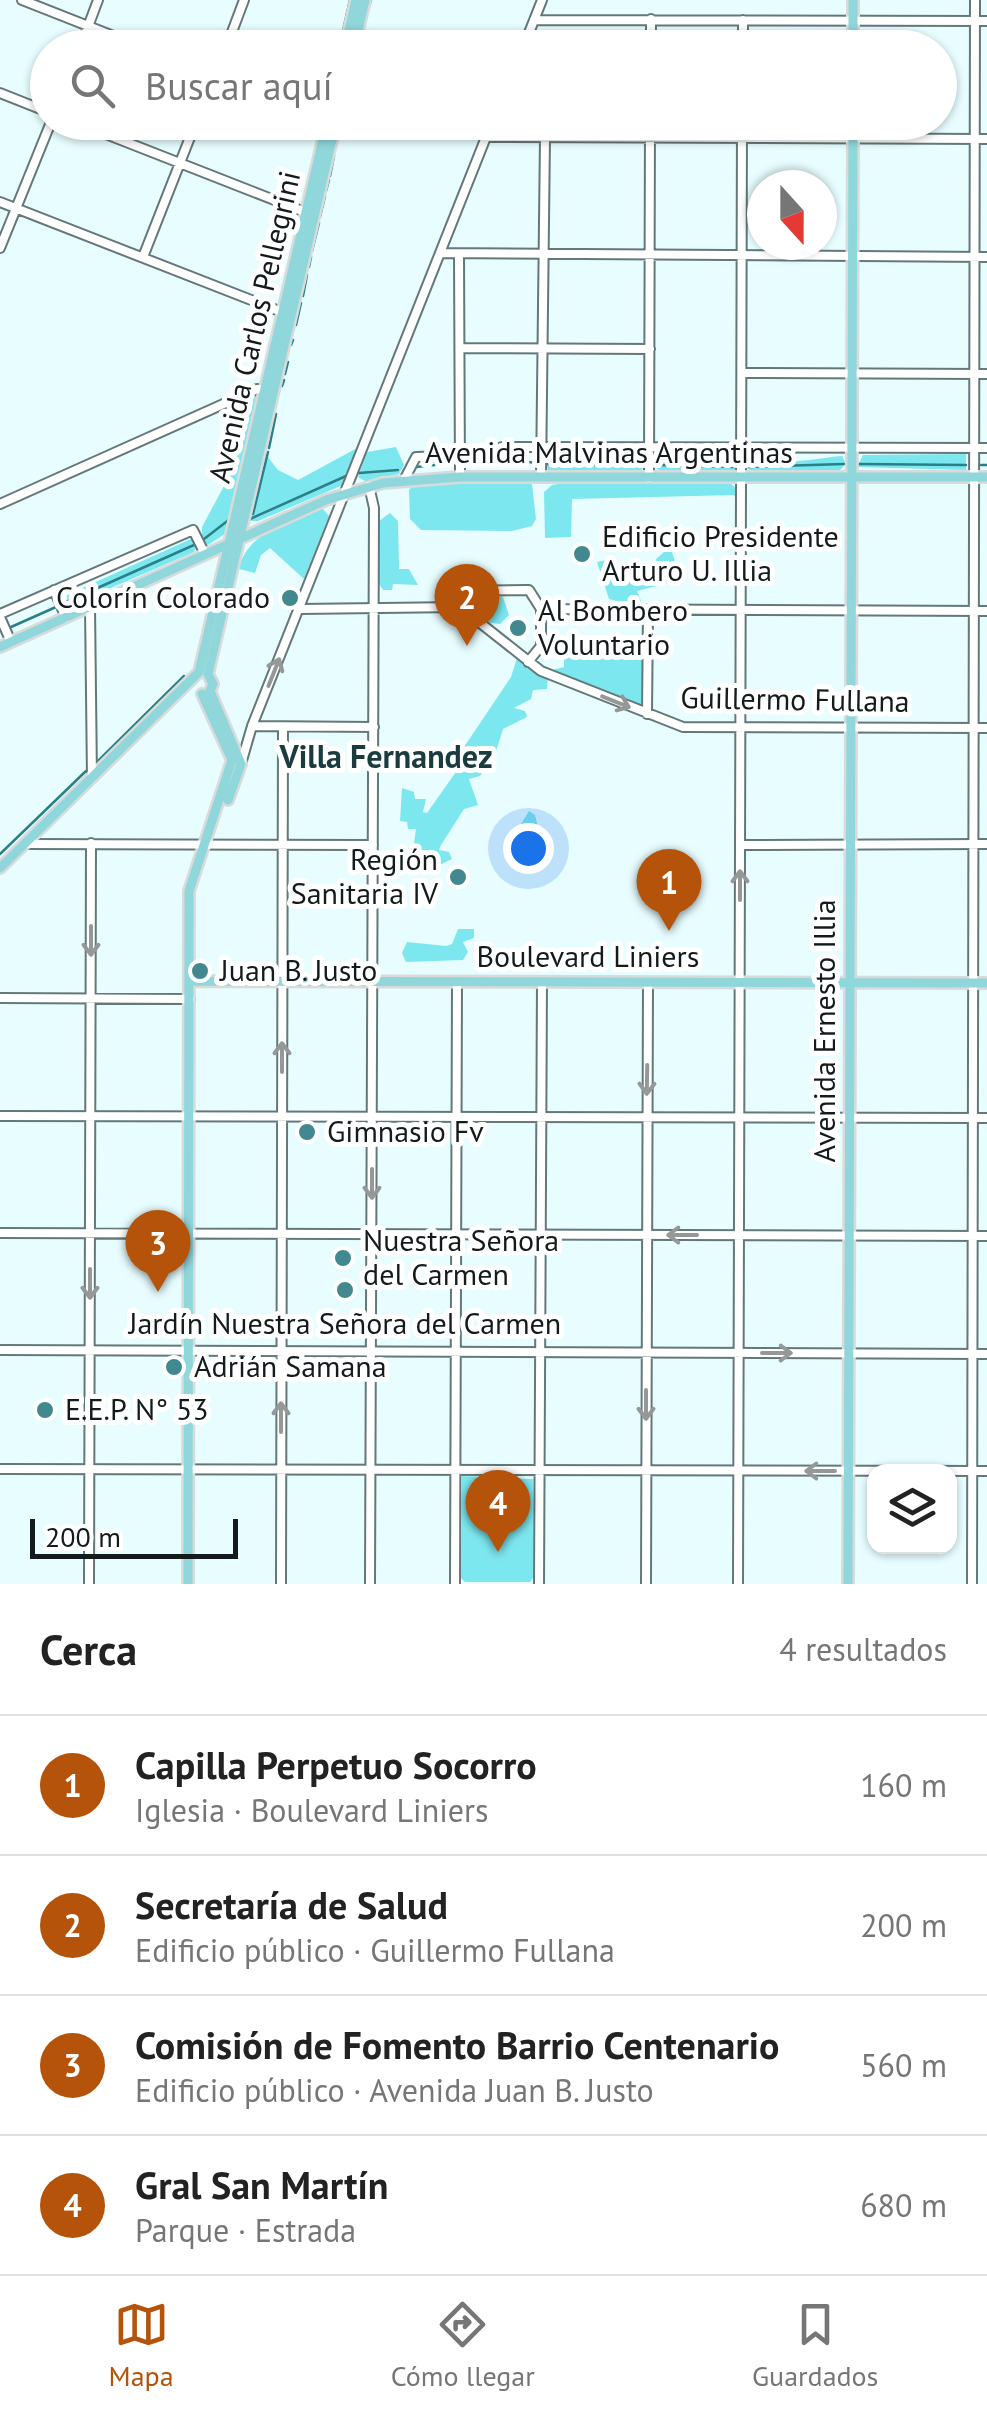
<!DOCTYPE html>
<html lang="es">
<meta charset="utf-8">
<style>
body{margin:0;font-family:"PT Sans",sans-serif;background:#f2f2f2;color:#222}
.controls{position:absolute;right:30px;bottom:30px;display:grid;overflow:hidden;border-radius:20px;box-shadow:0 2px 8px #0004}
.controls button{width:90px;height:90px;display:grid;place-items:center;padding:0;border:0;border-bottom:2px solid #e0e0e0;background:#fff;color:#222;font:50px sans-serif}
.compass{position:absolute;left:747px;top:170px;width:90px;height:90px;border-radius:50%;background:#fff;box-shadow:0 2px 8px #0004;rotate:159deg}
.scale{position:absolute;left:30px;bottom:25px;width:208px;box-sizing:border-box;padding-left:10px;border:5px solid #131b1c;border-top:0;font-size:28px;line-height:35px;white-space:nowrap;color:#131b1c;-webkit-text-stroke:8px #fff;paint-order:stroke}
.you{position:absolute;left:528px;top:848px;width:35px;height:35px;margin:-25px;border:8px solid #fff;border-radius:50%;background:#1a73e8;box-shadow:0 0 0 15px #1a73e833}
.badge{display:grid;place-items:center;width:65px;height:65px;border-radius:50%;background:#b45309;color:#fff;font-size:32px;font-weight:700}
.pin{position:absolute;translate:-50% -82px;filter:drop-shadow(0 2px 5px #0008)}
.pin::after{content:'';position:absolute;top:52px;width:35px;height:30px;background:inherit;clip-path:polygon(0 0,100% 0,50% 100%)}
.list{margin:0;padding:0;list-style:none}
h2{display:flex;justify-content:space-between;align-items:center;height:130px;margin:0;padding:0 40px;font-size:42px}
h2 small{font-size:32px;font-weight:400;color:#767676}
.list li{display:grid;grid-template-columns:65px 1fr auto;gap:30px;align-items:center;box-sizing:border-box;height:140px;padding:0 40px;border-top:2px solid #e0e0e0}
.list b{display:block;font-size:38px;white-space:nowrap}
.list p{margin:0;font-size:32px;white-space:nowrap;color:#767676}
.list em{font-size:32px;font-style:normal;color:#767676}
.icon{flex:none;width:55px;height:55px;fill:none;stroke:currentColor;stroke-width:2;stroke-linecap:round;stroke-linejoin:round}
.map{position:relative;flex:none;width:987px;height:1584px;overflow:hidden}
.search{position:absolute;background:#fff;box-shadow:0 2px 8px #0004;left:30px;right:30px;top:30px;height:110px;display:flex;align-items:center;gap:25px;box-sizing:border-box;padding:0 35px;border-radius:55px;color:#767676;font-size:38px}
.sheet{height:690px;background:#fff}
nav{display:flex;justify-content:space-around;align-items:center;box-sizing:border-box;height:140px;border-top:2px solid #e0e0e0;background:#fff;font-size:28px;color:#767676}
nav a{display:grid;justify-items:center;gap:5px}
nav .on{color:#b45309}
.map>svg:first-child{display:block}
.green{fill:#7de7ef}
.lines{fill:none;stroke-linecap:round;stroke-linejoin:round}
.stream{stroke:#298086;stroke-width:2.5}
.minor-casing{stroke:#64787a;stroke-width:12}
.major-casing{stroke:#d9dbdb;stroke-width:14}
.minor{stroke:#fff;stroke-width:8}
.major{stroke:#90d7dc;stroke-width:9}
.oneway{stroke:#959899}
.poi-dot{fill:#41898e;stroke:#fff;stroke-width:4}
.labels{text-anchor:middle;stroke-width:10;stroke-linejoin:round;paint-order:stroke}
.street-label{font-size:30px;fill:#131b1c;stroke:#fff}
.poi-label{font-size:30px;fill:#131b1c;stroke:#fff;text-anchor:start}
.neighbourhood-label{font-size:32px;font-weight:bold;fill:#1a3c3f;stroke:#fff}
</style>
<div class="map">
<svg width="987" height="1584" viewBox="0 0 987 1584">
<rect width="100%" height="100%" fill="#e7fdff"/>
<!-- green -->
<path class="green" d="M257,395L228,532L208,545L202,539V527L224,486L243,400Z
M361,446L343,485L258,521H250L264,452L278,470L298,480Z
M396,447L404,465L399,474L365,481L358,477L367,452Z
M730,451L739,456L735,471H660L653,466L659,458L712,462Z
M966,454V470L857,467L863,455Z
M751,456C779,468 814,458 842,456L846,464L839,471H749L746,459Z
M552,457L634,458L643,460L645,466L640,471H548L546,461Z
M565,483L731,484L736,488L737,500L734,495L572,499L571,537L545,538L544,492L552,485Z
M414,484H532L536,519L532,526L512,531L421,530L410,519L409,490Z
M322,508L329,516L304,579L270,548L261,555L255,573L239,569C246,532 291,522 322,508Z
M390,513L398,521L399,569H409L418,585L393,584L392,590H383L379,584V521Z
M193,538L197,545L194,552L67,607V595Z
M664,552H672L676,565L672,582L637,591L641,601L635,606L609,599L597,562L607,560L612,570L624,561L644,573L657,570L656,559Z
M467,595L503,597L509,615L500,624L485,622L463,604Z
M592,650L597,657H644L641,706L548,671L564,667V657Z
M517,658L537,675L548,677L547,689L533,690L531,699L514,708L525,711L527,717L503,729L496,751L480,776L469,779L478,805L464,809L441,845L439,850L449,852L452,859L435,867L431,865L434,856L420,855L414,844L416,829H408L407,822L400,821L402,788L414,792L415,799H426L423,812L427,813L458,769L446,759L445,752L462,750L511,677Z
M529,811L535,815L543,848L510,865L505,850Z
M458,929H474V938L463,942L468,952L463,960L406,962L402,953L407,942L446,946L452,944Z
M462,1476L533,1479L534,1577L530,1582H465L461,1578Z"/>
<g class="lines">
<!-- stream -->
<path class="stream" d="M364,22L371,0
M339,48L350,0
M330,176L334,156
M326,191L329,180
M320,217L325,196
M312,251L319,223
M309,267L311,257
M303,296L307,275
M279,307L285,281
M296,325L301,303
M272,340L277,317
M291,345L293,340
M267,359L270,346
M285,374L288,362
M282,386L284,380
M269,448L276,414
M498,458L536,463
M546,464L643,465
M859,464L966,465
M654,465L737,467
M981,465H987
M416,467L453,463
M748,467L844,464
M359,473L398,470
M253,514L268,452
M250,519L346,476
M204,539L230,519L243,462
M66,602L194,545
M11,627L56,607
M97,762L184,676
M0,854L86,771"/>
<defs>
<path id="minor" d="M22,0L144,48
M534,20L987,21
M80,48L98,0
M226,48L244,0
M523,48L542,0
M651,48V19
M743,48V20
M0,93L48,112
M75,122L310,214
M487,137L987,139
M0,202L287,314
M0,248L51,122
M440,253L987,257
M459,255L460,477
M143,257L196,122
M460,348L650,349
M742,373L987,374
M541,477L545,137
M649,478L650,122
M404,480L416,457L481,455L502,447L987,448
M369,486L374,508L370,1584
M0,504L257,389L271,391
M54,590L66,618
M90,607L92,778
M454,607L453,591L529,590L541,609
M300,609L460,607L541,671L683,727L987,728
M541,609L987,611
M0,614L193,530L205,554
M0,617L11,642
M528,662L541,646V609
M647,714L648,609
M252,726L374,727
M241,764L252,726L492,122
M27,844L373,845
M740,845L987,844
M0,998L190,999
M0,1116L987,1118
M0,1233L987,1236
M0,1350L987,1354
M0,1469L987,1471
M89,1584L91,843
M281,1584L283,727
M455,1584L457,982
M539,1584L542,982
M646,1584L648,982
M738,1584L742,122
M972,1584L975,0"/>
<path id="major" d="M345,48L356,0
M354,48L365,0
M853,48V0
M0,647L326,500L383,483L460,477H987
M210,691L213,684L208,674L336,122
M210,691L241,764L228,800
M0,868L199,672L327,122
M190,981L987,983
M188,1584L189,891L232,760L202,694
M848,1584L853,122"/>
</defs>
<!-- minor casing -->
<use href="#minor" class="minor-casing"/>
<!-- major casing -->
<use href="#major" class="major-casing"/>
<!-- minor -->
<use href="#minor" class="minor"/>
<!-- major -->
<use href="#major" class="major"/>
</g>
<!-- one-way arrows -->
<defs><path id="oneway-shaft" d="M-6 0H5M1.5-3L5.5 0L1.5 3" fill="none" stroke-width="1.6" stroke-linecap="round" stroke-linejoin="round" transform="scale(2.5)"/></defs>
<g class="oneway">
<use href="#oneway-shaft" transform="translate(274 672) rotate(-68)"/>
<use href="#oneway-shaft" transform="translate(616 702) rotate(22)"/>
<use href="#oneway-shaft" transform="translate(740 885) rotate(-90)"/>
<use href="#oneway-shaft" transform="translate(91 941) rotate(90)"/>
<use href="#oneway-shaft" transform="translate(282 1057) rotate(-90)"/>
<use href="#oneway-shaft" transform="translate(647 1080) rotate(91)"/>
<use href="#oneway-shaft" transform="translate(372 1184) rotate(90)"/>
<use href="#oneway-shaft" transform="translate(682 1235) rotate(180)"/>
<use href="#oneway-shaft" transform="translate(90 1284) rotate(90)"/>
<use href="#oneway-shaft" transform="translate(777 1353)"/>
<use href="#oneway-shaft" transform="translate(646 1405) rotate(90)"/>
<use href="#oneway-shaft" transform="translate(281 1417) rotate(-90)"/>
<use href="#oneway-shaft" transform="translate(820 1471) rotate(-180)"/>
</g>
<!-- markers -->
<g class="poi-dot">
<circle cx="582" cy="554" r="10"/>
<circle cx="290" cy="598" r="10"/>
<circle cx="518" cy="628" r="10"/>
<circle cx="458" cy="877" r="10"/>
<circle cx="200" cy="971" r="10"/>
<circle cx="307" cy="1132" r="10"/>
<circle cx="343" cy="1258" r="10"/>
<circle cx="345" cy="1290" r="10"/>
<circle cx="174" cy="1367" r="10"/>
<circle cx="45" cy="1410" r="10"/>
</g>
<g class="labels">
<!-- street labels -->
<g class="street-label">
<text transform="translate(255 327) rotate(-77)" y="10">Avenida Carlos Pellegrini</text>
<text x="609" y="463">Avenida Malvinas Argentinas</text>
<text transform="translate(795 700) rotate(1)" y="10">Guillermo Fullana</text>
<text x="588" y="967">Boulevard Liniers</text>
<text transform="translate(825 1031) rotate(-90)" y="10">Avenida Ernesto Illia</text>
</g>
<!-- poi labels -->
<g class="poi-label">
<text x="602" y="547">Edificio Presidente<tspan x="602" dy="34">Arturo U. Illia</tspan></text>
<text x="270" y="608" text-anchor="end">Colorín Colorado</text>
<text x="538" y="621">Al Bombero<tspan x="538" dy="34">Voluntario</tspan></text>
<text x="438" y="870" text-anchor="end">Región<tspan x="438" dy="34">Sanitaria IV</tspan></text>
<text x="220" y="981">Juan B. Justo</text>
<text x="327" y="1142">Gimnasio Fv</text>
<text x="363" y="1251">Nuestra Señora<tspan x="363" dy="34">del Carmen</tspan></text>
<text x="345" y="1334" text-anchor="middle">Jardín Nuestra Señora del Carmen</text>
<text x="194" y="1377">Adrián Samana</text>
<text x="65" y="1420">E.E.P. N° 53</text>
</g>
<!-- neighbourhood labels -->
<g class="neighbourhood-label">
<text x="386" y="768">Villa Fernandez</text>
</g>
</g>
</svg>
<div class="controls">
<button><svg class="icon" aria-label="layers" viewBox="0 0 24 24"><path d="M12 4l9 5-9 5-9-5zM3 14l9 5 9-5"/></svg></button>
</div>
<svg class="compass" viewBox="-18 -18 36 36"><path d="M0-13l5 13h-10z" fill="#e53935"/><path d="M0 13l5-13h-10z" fill="#767676"/></svg>
<div class="scale">200 m</div>
<div class="you"></div>
<div class="pin badge" style="left:669px;top:931px">1</div>
<div class="pin badge" style="left:467px;top:646px">2</div>
<div class="pin badge" style="left:158px;top:1292px">3</div>
<div class="pin badge" style="left:498px;top:1552px">4</div>
<div class="search"><svg class="icon" aria-label="search" viewBox="0 0 24 24"><circle cx="10" cy="10" r="6"/><path d="M15 15l6 6"/></svg>Buscar aquí</div>
</div>
<section class="sheet">
<h2>Cerca<small>4 resultados</small></h2>
<ul class="list">
<li><span class="badge">1</span><div><b>Capilla Perpetuo Socorro</b><p>Iglesia · Boulevard Liniers</p></div><em>160 m</em></li>
<li><span class="badge">2</span><div><b>Secretaría de Salud</b><p>Edificio público · Guillermo Fullana</p></div><em>200 m</em></li>
<li><span class="badge">3</span><div><b>Comisión de Fomento Barrio Centenario</b><p>Edificio público · Avenida Juan B. Justo</p></div><em>560 m</em></li>
<li><span class="badge">4</span><div><b>Gral San Martín</b><p>Parque · Estrada</p></div><em>680 m</em></li>
</ul>
</section>
<nav>
<a class="on"><svg class="icon" aria-label="map" viewBox="0 0 24 24"><path d="M3 6l6-2 6 2 6-2v14l-6 2-6-2-6 2zM9 4v14M15 6v14"/></svg>Mapa</a>
<a><svg class="icon" aria-label="directions" viewBox="0 0 24 24"><path d="M12 3l9 9-9 9-9-9zM9 14v-3h6M13 9l2 2-2 2"/></svg>Cómo llegar</a>
<a><svg class="icon" aria-label="saved" viewBox="0 0 24 24"><path d="M7 4h10v16l-5-4-5 4z"/></svg>Guardados</a>
</nav>
